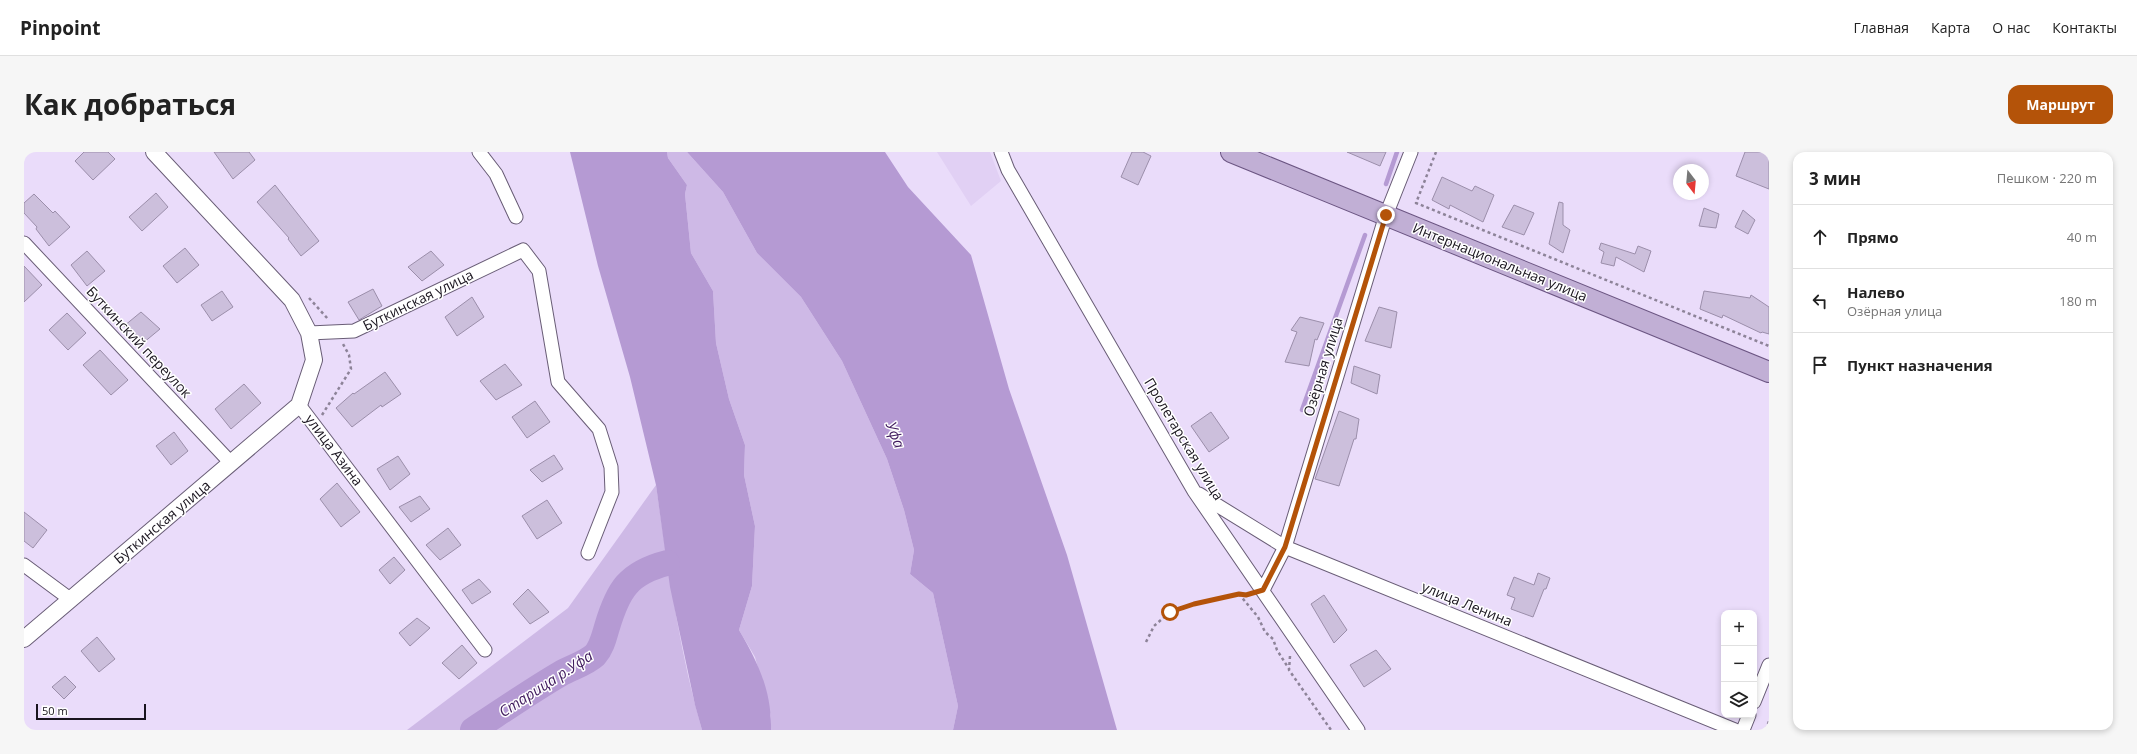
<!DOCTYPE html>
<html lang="ru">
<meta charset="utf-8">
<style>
body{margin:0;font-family:"Open Sans",sans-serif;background:#f6f6f6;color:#222}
.controls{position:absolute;right:12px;bottom:12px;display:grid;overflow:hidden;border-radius:8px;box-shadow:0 2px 6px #0003}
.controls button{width:36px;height:36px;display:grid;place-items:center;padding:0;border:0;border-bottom:1px solid #e0e0e0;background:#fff;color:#222;font:20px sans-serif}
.compass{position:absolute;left:1649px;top:12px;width:36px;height:36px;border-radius:50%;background:#fff;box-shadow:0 2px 6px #0003;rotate:164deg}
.scale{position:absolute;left:12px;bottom:10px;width:110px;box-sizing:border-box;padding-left:4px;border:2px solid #19141e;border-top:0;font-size:11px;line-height:14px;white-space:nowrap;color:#19141e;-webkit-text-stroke:3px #fff;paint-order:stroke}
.stop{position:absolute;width:12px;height:12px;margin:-9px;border:3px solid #b45309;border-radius:50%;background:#fff}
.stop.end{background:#b45309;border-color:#fff;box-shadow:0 1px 4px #0008}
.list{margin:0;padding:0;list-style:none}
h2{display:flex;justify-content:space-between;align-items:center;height:52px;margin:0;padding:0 16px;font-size:17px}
h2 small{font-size:13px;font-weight:400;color:#767676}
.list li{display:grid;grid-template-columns:26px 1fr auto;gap:12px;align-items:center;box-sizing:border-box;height:64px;padding:0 16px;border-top:1px solid #e0e0e0}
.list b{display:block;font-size:15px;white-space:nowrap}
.list p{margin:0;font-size:13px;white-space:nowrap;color:#767676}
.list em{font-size:13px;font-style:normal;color:#767676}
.icon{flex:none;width:22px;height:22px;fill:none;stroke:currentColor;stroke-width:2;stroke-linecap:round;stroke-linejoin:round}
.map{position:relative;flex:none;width:1745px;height:578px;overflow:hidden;border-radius:12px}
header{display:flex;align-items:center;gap:24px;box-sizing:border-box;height:56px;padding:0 20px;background:#fff;border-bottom:1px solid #e0e0e0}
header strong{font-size:19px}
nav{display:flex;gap:22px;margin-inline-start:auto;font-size:14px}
.intro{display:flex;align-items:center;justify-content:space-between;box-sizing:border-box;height:96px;padding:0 24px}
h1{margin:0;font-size:28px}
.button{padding:10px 18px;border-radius:12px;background:#b45309;color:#fff;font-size:14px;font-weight:700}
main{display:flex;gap:24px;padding:0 24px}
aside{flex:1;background:#fff;border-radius:12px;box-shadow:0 2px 6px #0003}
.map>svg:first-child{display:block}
.built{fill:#e1d0f4}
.green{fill:#ceb9e6}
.water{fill:#b59ad3}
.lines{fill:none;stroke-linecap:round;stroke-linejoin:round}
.stream{stroke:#b59ad3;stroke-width:4.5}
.river{stroke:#b59ad3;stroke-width:26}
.building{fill:#ccbfdc;stroke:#9b8eaa}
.minor-casing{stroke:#695d76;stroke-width:15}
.tertiary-casing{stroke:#695d76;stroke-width:18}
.primary-casing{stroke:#6c5683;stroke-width:22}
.path{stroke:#8d8398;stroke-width:2.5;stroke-dasharray:3 3;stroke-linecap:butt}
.minor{stroke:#fff;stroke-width:13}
.tertiary{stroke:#fff;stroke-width:16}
.primary{stroke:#c1afd5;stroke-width:20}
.route{stroke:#b45309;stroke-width:5}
.labels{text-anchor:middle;stroke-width:3;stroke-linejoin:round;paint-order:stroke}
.street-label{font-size:14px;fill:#19141e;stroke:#fff}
.water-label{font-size:15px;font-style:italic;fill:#401b5e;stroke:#fff}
</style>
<header>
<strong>Pinpoint</strong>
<nav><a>Главная</a><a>Карта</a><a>О нас</a><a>Контакты</a></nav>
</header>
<div class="intro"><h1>Как добраться</h1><a class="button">Маршрут</a></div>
<main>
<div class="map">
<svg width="1745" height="578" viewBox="0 0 1745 578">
<rect width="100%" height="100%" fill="#eadcfa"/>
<!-- built -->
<path class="built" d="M913,0H966L977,29L947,54Z"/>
<!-- green -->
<path class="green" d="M643,0H663L699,40L733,101L777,145L818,209L863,307L880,358L890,398L886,422L909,441L934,554L929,578H747V564L731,505L715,478L728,434L731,374L720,323L721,293L705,247L692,191L689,139L667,101L661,42L663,33L644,6Z
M632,333C644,415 655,498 678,578H383L544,456Z"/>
<!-- water -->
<path class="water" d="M546,0H643L644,6L663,33L661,42L667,101L689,139L692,191L705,247L721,293L720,323L731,374L728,434L715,478C734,510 748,540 747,578H678L671,553L646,435L632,333L606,225L574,114Z
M663,0H861L884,35L947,103L985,237L1043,403L1093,578H929L934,554L909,441L886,422L890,398L880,358L863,307L818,209L777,145L733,101L699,40Z"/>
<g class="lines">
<!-- stream -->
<path class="stream" d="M1362,32L1373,0
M1278,258L1341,83"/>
<!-- river -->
<path class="river" d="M449,578C478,559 507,539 536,522C548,515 561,512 571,503C578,495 580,485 583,475C594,438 604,421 643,411"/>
</g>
<!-- building -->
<path class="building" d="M60,0H84L91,7L69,28L51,9Z
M190,0H225L231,8L209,27Z
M1108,0H1119L1127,4L1114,33L1097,25Z
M1323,0H1362L1356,14Z
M1721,0H1745V37L1712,24Z
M1418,25L1448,39L1451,34L1470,43L1459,70L1426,53L1425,57L1408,48Z
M251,33L295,89L277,104L264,87L265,86L233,50Z
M132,41L144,55L118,79L105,65Z
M10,42L29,61L31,59L46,75L25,94L12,77L13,75L0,61V51Z
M1535,50L1539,51V73L1546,78L1539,101L1525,92Z
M1490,53L1510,61L1500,83L1478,75Z
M1680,56L1695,62L1692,76L1675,74Z
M1719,58L1731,68L1724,82L1711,75Z
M1577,91L1611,102L1614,94L1627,99L1620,120L1592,105L1590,114L1577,111L1580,100L1575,97Z
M161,96L175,113L153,131L139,114Z
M63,99L81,119L63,134L47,113Z
M407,99L420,113L398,129L384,115Z
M0,114L18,133L0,150Z
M349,137L358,154L335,168L324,150Z
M198,139L209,155L188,169L177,153Z
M1680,139L1726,146L1727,143L1745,155V182L1738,180L1737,181L1699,163L1698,166L1676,157Z
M448,145L460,165L433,184L421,165Z
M1355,155L1373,160L1367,196L1341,189Z
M117,160L136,177L119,191L100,174Z
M43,161L62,181L44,198L25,178Z
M1276,165L1300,171L1293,188L1291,187L1285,214L1261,210L1273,180L1267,178Z
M76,198L104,228L87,243L59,213Z
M481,212L498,233L472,248L456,229Z
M1330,214L1356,223L1353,242L1327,231Z
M361,220L377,242L358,255L357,253L328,275L312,256L329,241L330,242Z
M220,232L237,251L207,277L191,257Z
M511,249L526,270L503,286L488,265Z
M1315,259L1335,267L1332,287H1330L1315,334L1291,327Z
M1187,260L1205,286L1185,300L1167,274Z
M150,280L164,299L147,313L132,294Z
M530,303L539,317L518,330L506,318Z
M374,304L386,322L366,338L353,317Z
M313,331L336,360L317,375L296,347Z
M396,344L406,357L387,370L375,355Z
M523,348L538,371L513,387L498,364Z
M0,360L23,378L9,396L0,389Z
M424,376L437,393L416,408L402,393Z
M370,405L381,418L366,432L355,418Z
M1514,421L1526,426L1522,437H1520L1509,465L1487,457L1491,446L1483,443L1490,425L1510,433Z
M455,427L467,440L448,452L438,438Z
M504,437L525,460L506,472L489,452Z
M1300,443L1323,478L1310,491L1287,452Z
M393,466L406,476L386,494L375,481Z
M73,485L91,507L75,520L57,499Z
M438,493L453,511L435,527L418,511Z
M1352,498L1367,517L1340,535L1326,513Z
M41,524L52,535L40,547L28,535Z"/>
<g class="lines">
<defs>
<path id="minor" d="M455,0L472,22L492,65
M977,0L984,18L1170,339L1334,578
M0,91L207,311
M285,181L330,179L499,98L515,119L534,230L575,277L587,315L588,340L564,401
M275,253L461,498
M1175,342L1261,395L1711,578
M0,413L46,447
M1239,438L1261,395L1362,63L1387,0
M1730,550L1745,513
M1719,578L1725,563"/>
<path id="tertiary" d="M0,487L275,253L290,208L285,181L268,148L130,0"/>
<path id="primary" d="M1207,0L1745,220"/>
</defs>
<!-- minor casing -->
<use href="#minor" class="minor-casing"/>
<!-- tertiary casing -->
<use href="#tertiary" class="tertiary-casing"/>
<!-- primary casing -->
<use href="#primary" class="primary-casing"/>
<!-- path -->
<path class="path" d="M1412,0L1392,51L1745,194
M285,146L304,167
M298,263L327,217L325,203L319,192
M1215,442L1234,465L1241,480L1249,487L1253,498L1265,517
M1122,490L1130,474L1146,460L1170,452L1215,442H1226
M1266,504L1265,518L1307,578
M1742,578L1745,569"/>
<!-- minor -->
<use href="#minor" class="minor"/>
<!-- tertiary -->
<use href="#tertiary" class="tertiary"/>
<!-- primary -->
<use href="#primary" class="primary"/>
</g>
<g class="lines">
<!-- route -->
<path class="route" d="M1146,460L1170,452L1215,442L1222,443L1239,438L1261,395L1362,63"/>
</g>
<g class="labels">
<!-- street labels -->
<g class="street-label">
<text transform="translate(1476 110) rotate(22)" y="5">Интернациональная улица</text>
<text transform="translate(394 148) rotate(-26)" y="5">Буткинская улица</text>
<text transform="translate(115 190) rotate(47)" y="5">Буткинский переулок</text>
<text transform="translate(1299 215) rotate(-73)" y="5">Озёрная улица</text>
<text transform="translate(1160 287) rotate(59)" y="5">Пролетарская улица</text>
<text transform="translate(310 298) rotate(53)" y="5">улица Азина</text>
<text transform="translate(138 370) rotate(-40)" y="5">Буткинская улица</text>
<text transform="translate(1443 452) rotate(22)" y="5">улица Ленина</text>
</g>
<!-- water labels -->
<g class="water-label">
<text transform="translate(871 283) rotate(69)" y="5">Уфа</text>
<text transform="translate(522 532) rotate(-33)" y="5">Старица р.Уфа</text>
</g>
</g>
</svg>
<div class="controls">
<button>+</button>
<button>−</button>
<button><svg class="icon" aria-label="layers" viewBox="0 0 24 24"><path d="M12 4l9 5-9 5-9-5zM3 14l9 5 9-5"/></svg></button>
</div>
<svg class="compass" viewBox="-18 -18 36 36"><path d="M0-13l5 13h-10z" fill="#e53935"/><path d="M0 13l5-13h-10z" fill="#767676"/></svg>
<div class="scale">50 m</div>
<div class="stop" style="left:1146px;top:460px"></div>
<div class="stop end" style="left:1362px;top:63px"></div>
</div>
<aside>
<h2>3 мин<small>Пешком · 220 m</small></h2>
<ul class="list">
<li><svg class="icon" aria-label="ahead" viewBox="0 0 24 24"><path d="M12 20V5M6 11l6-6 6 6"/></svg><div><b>Прямо</b></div><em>40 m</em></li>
<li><svg class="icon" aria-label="left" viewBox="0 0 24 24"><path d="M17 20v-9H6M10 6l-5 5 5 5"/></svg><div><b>Налево</b><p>Озёрная улица</p></div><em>180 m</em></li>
<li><svg class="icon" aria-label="arrive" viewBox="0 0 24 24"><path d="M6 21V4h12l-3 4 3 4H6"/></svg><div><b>Пункт назначения</b></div></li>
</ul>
</aside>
</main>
